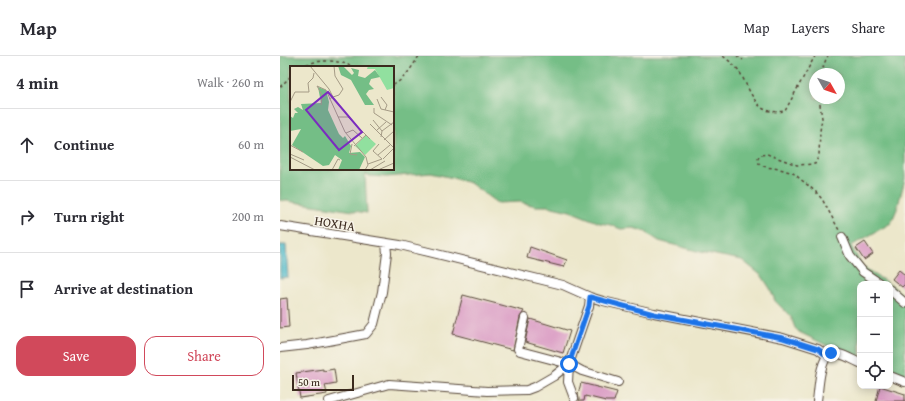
<!DOCTYPE html>
<meta charset="utf-8">
<style>
body{margin:0;font-family:"Gentium Book Plus",serif;background:#f7f7f7;color:#2b2b33}
.controls{position:absolute;right:12px;bottom:12px;display:grid;overflow:hidden;border-radius:8px;box-shadow:0 2px 10px #0003}
.controls button{width:36px;height:36px;display:grid;place-items:center;padding:0;border:0;border-bottom:1px solid #e1e1e2;background:#fff;color:#2b2b33;font:20px sans-serif}
.compass{position:absolute;left:529px;top:12px;width:36px;height:36px;border-radius:50%;background:#fff;box-shadow:0 2px 10px #0003;rotate:130deg}
.scale{position:absolute;left:12px;bottom:10px;width:62px;box-sizing:border-box;padding-left:4px;border:2px solid #3b2a1e;border-top:0;font-size:11px;line-height:14px;white-space:nowrap;color:#3b2a1e;-webkit-text-stroke:3px #f7f3e8;paint-order:stroke}
.stop{position:absolute;width:12px;height:12px;margin:-9px;border:3px solid #1a73e8;border-radius:50%;background:#fff}
.stop.end{background:#1a73e8;border-color:#fff;box-shadow:0 1px 4px #0008}
.list{margin:0;padding:0;list-style:none}
h2{display:flex;justify-content:space-between;align-items:center;height:52px;margin:0;padding:0 16px;font-size:17px}
h2 small{font-size:13px;font-weight:400;color:#7c7c81}
.list li{display:grid;grid-template-columns:26px 1fr auto;gap:12px;align-items:center;box-sizing:border-box;height:72px;padding:0 16px;border-top:1px solid #e1e1e2}
.list b{display:block;font-size:15px;white-space:nowrap}
.list em{font-size:13px;font-style:normal;color:#7c7c81}
.actions{display:flex;gap:8px;padding:12px 16px}
.actions a{flex:1;padding:9px 0;border:1px solid #d1495b;border-radius:12px;text-align:center;font-size:14px;color:#d1495b}
.actions .main{background:#d1495b;color:#fff}
.icon{flex:none;width:22px;height:22px;fill:none;stroke:currentColor;stroke-width:2;stroke-linecap:round;stroke-linejoin:round}
.map{position:relative;flex:none;width:625px;height:345px;overflow:hidden}
header{display:flex;align-items:center;gap:24px;box-sizing:border-box;height:56px;padding:0 20px;background:#fff;border-bottom:1px solid #e1e1e2}
header strong{font-size:19px}
nav{display:flex;gap:22px;margin-inline-start:auto;font-size:14px}
main{display:flex}
aside{flex:1;background:#fff}
.map>svg:first-child{display:block}
.forest{fill:#74be86;stroke:#587452;fill-rule:evenodd}
.water{fill:#4eb9c9;stroke:#447274}
.building{fill:#d997c2}
.lines{fill:none;stroke-linecap:round;stroke-linejoin:round}
.minor-casing{stroke:#564638;stroke-width:10}
.path{stroke:#564638;stroke-width:1.5;stroke-dasharray:3 3;stroke-linecap:butt}
.minor{stroke:#fff;stroke-width:8}
.route{stroke:#1a73e8;stroke-width:5}
.labels{text-anchor:middle;stroke-width:3;stroke-linejoin:round;paint-order:stroke}
.street-label{font-size:13px;fill:#3b2a1e;stroke:#f7f3e8}
.inset-road{fill:none;stroke:#a59b86;stroke-width:1}
.view{fill:#7b2cbf;fill-opacity:0.15;stroke:#7b2cbf;stroke-width:2}
.inset-edge{fill:none;stroke:#3b2a1e;stroke-width:2}
</style>
<header>
<strong>Map</strong>
<nav><a>Map</a><a>Layers</a><a>Share</a></nav>
</header>
<main>
<aside>
<h2>4 min<small>Walk · 260 m</small></h2>
<ul class="list">
<li><svg class="icon" aria-label="ahead" viewBox="0 0 24 24"><path d="M12 20V5M6 11l6-6 6 6"/></svg><div><b>Continue</b></div><em>60 m</em></li>
<li><svg class="icon" aria-label="right" viewBox="0 0 24 24"><path d="M7 20v-9h11M14 6l5 5-5 5"/></svg><div><b>Turn right</b></div><em>200 m</em></li>
<li><svg class="icon" aria-label="arrive" viewBox="0 0 24 24"><path d="M6 21V4h12l-3 4 3 4H6"/></svg><div><b>Arrive at destination</b></div></li>
</ul>
<div class="actions"><a class="main">Save</a><a>Share</a></div>
</aside>
<div class="map">
<svg width="625" height="345" viewBox="0 0 625 345">
<rect width="100%" height="100%" fill="#f7f3e8"/>
<filter id="ink" filterUnits="userSpaceOnUse"><feTurbulence type="fractalNoise" baseFrequency=".025" numOctaves="2"/><feDisplacementMap in="SourceGraphic" scale="8" xChannelSelector="R" yChannelSelector="G"/><feConvolveMatrix kernelMatrix="1 2 1 2 8 2 1 2 1" color-interpolation-filters="sRGB"/></filter>
<filter id="wash" filterUnits="userSpaceOnUse"><feTurbulence type="fractalNoise" baseFrequency=".012" numOctaves="4" result="noise"/><feDisplacementMap in="SourceGraphic" scale="16" xChannelSelector="R" yChannelSelector="G"/><feGaussianBlur stdDeviation="0.9" result="paint"/><feColorMatrix in="noise" values="0 0 0 0 0 0 0 0 0 0 0 0 0 0 0 0 0 1.4 0 .05"/><feComposite in="paint" operator="in"/></filter>
<g filter="url(#wash)">
<rect width="100%" height="100%" fill="#ece7cb"/>
<!-- forest -->
<path class="forest" d="M0,0H625V123L617,153L611,167L571,190L583,211L609,228H580V303L550,291L519,276L515,272L511,261L495,245L491,234L482,220L462,204L421,196L379,185L364,175L353,172L341,173L331,169L320,167L290,155L268,150H256L240,146L217,147L190,127L173,122L151,117L106,121L90,120L85,118L87,157L0,144ZM11,11H113V113H11ZM535,18H559V42H535Z
M610,228L625,241V321L610,315Z"/>
<!-- water -->
<path class="water" d="M0,189H6L8,221L0,222Z"/>
<g id="blocks">
<!-- building -->
<path class="building" d="M585,186L593,198L584,204L576,192Z
M250,191L287,204L284,211L247,202Z
M619,214L625,219V228L622,231L612,223Z
M183,239L244,255L240,261L233,294L173,278Z
M7,242L9,271L0,272V243Z
M250,263L290,275L283,297L245,286Z
M43,313V315L54,313L56,327L45,329L47,338L20,342L16,317Z
M301,327L337,336L334,345H326L305,340L304,345H299V343L298,338Z
M600,330L625,338V345H596Z"/>
</g>
</g>
<g filter="url(#ink)">
<use href="#blocks" fill-opacity="0" stroke="#564638" stroke-width="1"/>
<g class="lines">
<defs>
<path id="minor" d="M0,170L120,189L283,229L310,241L323,245L374,257L503,282L538,293L547,300
M562,181L570,200L583,216L601,228
M610,234L625,247
M245,262L238,293L240,295L289,308L302,315L338,326
M0,292L27,289L86,278L94,268L102,236L107,197L106,188
M547,300C557,293 570,303 580,307
M289,308L288,326L294,342
M610,320L625,326
M49,345L109,328L207,335L247,334L255,331L274,320L289,308L309,250L310,241
M537,345C539,330 539,313 547,300"/>
</defs>
<!-- minor casing -->
<use href="#minor" class="minor-casing"/>
<!-- path -->
<path class="path" d="M443,0C449,5 455,9 459,15C466,26 474,50 486,54C492,56 499,56 505,55L535,0
M457,0L463,4
M21,11C34,3 60,3 72,11
M541,18L546,3L548,0
M113,29C125,23 132,11 139,0
M0,31L11,20
M539,42L542,62L540,75L539,99L535,108L517,109L487,98L481,99L478,102L479,108L486,111L500,113L513,117L536,136L542,143L559,174"/>
<!-- minor -->
<use href="#minor" class="minor"/>
</g>
</g>
<g class="lines" filter="url(#ink)">
<!-- route -->
<path class="route" d="M289,308L309,250L310,241L374,258L503,282L538,293L547,300L551,297"/>
</g>
<g class="labels">
<!-- street labels -->
<g class="street-label">
<text transform="translate(55 167) rotate(9)" y="5">HOXHA</text>
</g>
</g>
<!-- overview -->
<g transform="translate(10 10)">
<rect width="104" height="104" fill="#ece7cb"/>
<path d="M78,0H104V22L97,24L85,3H77ZM76,69L86,78L75,89L65,80Z" fill="#91e09f"/>
<path d="M48,0H53L62,9L64,7L61,2L69,4L68,10L75,12L85,4L90,11L81,13L79,18L84,23L79,24L76,28L84,39H75L61,14L51,9ZM28,21L36,24L39,36L38,44L49,68L53,72L55,70L61,80L59,87L70,86L75,91L69,104H48L52,94L45,89L39,99L33,100L2,79L11,63L0,65V50L3,52L5,47H8L4,43L8,41L13,44L11,38L31,37Z" fill="#74be86"/>
<path class="inset-road" d="M20,0L39,23L43,31L39,33M43,31L49,29L53,23L45,10L44,0M91,31L97,39L95,44M87,33L91,43L104,46M0,36L5,26H19L18,17L23,12L24,7M31,39L32,29L27,20L36,24L55,66L76,91L78,99L75,104M84,42V47L102,59M48,51H58L80,73M83,54L92,65M80,58L104,82M87,64L96,56M56,67L63,64L72,72M91,71L92,65L104,56M94,74L104,65M62,78L60,88L67,89M89,78L83,85L92,93M0,79L13,86M64,80L76,69M0,88L14,94M88,89L100,79M0,91L25,104M93,93L104,82M78,98L92,93M42,104L48,93L50,94M80,104L95,95M88,104L104,97"/>
<path class="view" d="M38,26L72,66L49,84L16,44Z"/>
<rect width="104" height="104" class="inset-edge"/>
</g>
</svg>
<div class="controls">
<button>+</button>
<button>−</button>
<button><svg class="icon" aria-label="locate" viewBox="0 0 24 24"><circle cx="12" cy="12" r="6"/><path d="M12 2v4M12 18v4M2 12h4M18 12h4"/></svg></button>
</div>
<svg class="compass" viewBox="-18 -18 36 36"><path d="M0-13l5 13h-10z" fill="#e53935"/><path d="M0 13l5-13h-10z" fill="#7c7c81"/></svg>
<div class="scale">50 m</div>
<div class="stop" style="left:289px;top:308px"></div>
<div class="stop end" style="left:551px;top:297px"></div>
</div>
</main>
